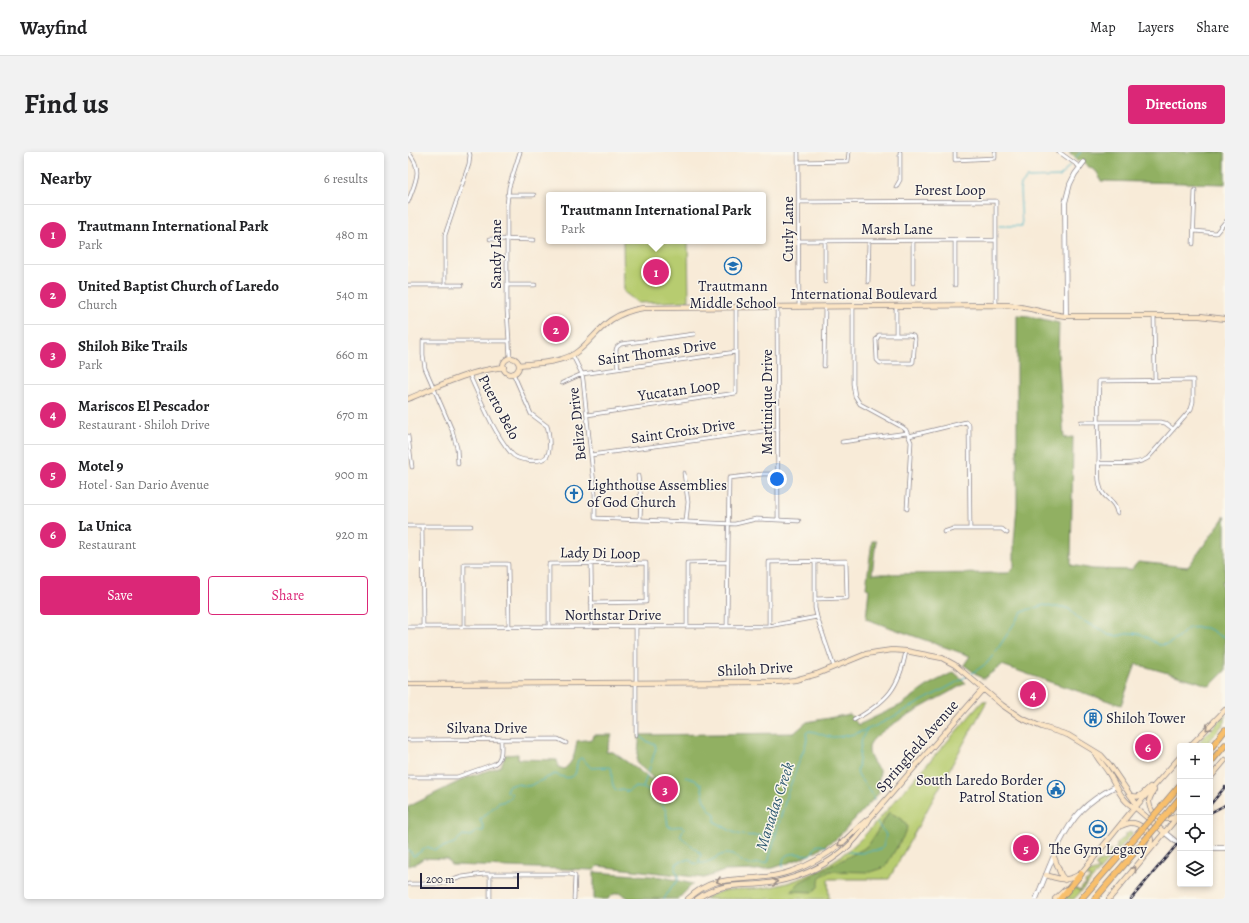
<!DOCTYPE html>
<meta charset="utf-8">
<style>
body{margin:0;font-family:Alegreya,serif;background:#f2f2f2;color:#202124}
.controls{position:absolute;right:12px;bottom:12px;display:grid;overflow:hidden;border-radius:4px;box-shadow:0 2px 6px #0003}
.controls button{width:36px;height:36px;display:grid;place-items:center;padding:0;border:0;border-bottom:1px solid #e0e0e0;background:#fff;color:#202124;font:20px sans-serif}
.scale{position:absolute;left:12px;bottom:10px;width:99px;box-sizing:border-box;padding-left:4px;border:2px solid #22223b;border-top:0;font-size:11px;line-height:14px;white-space:nowrap;color:#22223b;-webkit-text-stroke:3px #fbf7ec;paint-order:stroke}
.you{position:absolute;left:369px;top:327px;width:14px;height:14px;margin:-10px;border:3px solid #fff;border-radius:50%;background:#1a73e8;box-shadow:0 0 0 6px #1a73e833}
.badge{display:grid;place-items:center;width:26px;height:26px;border-radius:50%;background:#db2777;color:#fff;font-size:13px;font-weight:700}
.pin{position:absolute;translate:-50% -50%;border:2px solid #fff;box-shadow:0 1px 4px #0006}
.popup{position:absolute;left:138px;top:40px;width:220px;height:52px;box-sizing:border-box;display:grid;place-content:center;border-radius:4px;background:#fff;filter:drop-shadow(0 1px 3px #0005);font-size:13px;white-space:nowrap;color:#757577}
.popup b{font-size:15px;color:#202124}
.popup::after{content:'';position:absolute;left:50%;top:100%;margin-left:-8px;border:8px solid transparent;border-top-color:#fff}
.list{margin:0;padding:0;list-style:none}
h2{display:flex;justify-content:space-between;align-items:center;height:52px;margin:0;padding:0 16px;font-size:17px}
h2 small{font-size:13px;font-weight:400;color:#757577}
.list li{display:grid;grid-template-columns:26px 1fr auto;gap:12px;align-items:center;box-sizing:border-box;height:60px;padding:0 16px;border-top:1px solid #e0e0e0}
.list b{display:block;font-size:15px;white-space:nowrap}
.list p{margin:0;font-size:13px;white-space:nowrap;color:#757577}
.list em{font-size:13px;font-style:normal;color:#757577}
.actions{display:flex;gap:8px;padding:12px 16px}
.actions a{flex:1;padding:9px 0;border:1px solid #db2777;border-radius:4px;text-align:center;font-size:14px;color:#db2777}
.actions .main{background:#db2777;color:#fff}
.icon{flex:none;width:22px;height:22px;fill:none;stroke:currentColor;stroke-width:2;stroke-linecap:round;stroke-linejoin:round}
.map{position:relative;flex:none;width:817px;height:747px;overflow:hidden;border-radius:4px}
header{display:flex;align-items:center;gap:24px;box-sizing:border-box;height:56px;padding:0 20px;background:#fff;border-bottom:1px solid #e0e0e0}
header strong{font-size:19px}
nav{display:flex;gap:22px;margin-inline-start:auto;font-size:14px}
.intro{display:flex;align-items:center;justify-content:space-between;box-sizing:border-box;height:96px;padding:0 24px}
h1{margin:0;font-size:28px}
.button{padding:10px 18px;border-radius:4px;background:#db2777;color:#fff;font-size:14px;font-weight:700}
main{display:flex;gap:24px;padding:0 24px}
aside{flex:1;background:#fff;border-radius:4px;box-shadow:0 2px 6px #0003}
.map>svg:first-child{display:block}
.green{fill:#b7cc70;stroke:#6c7756}
.forest{fill:#91b062;stroke:#5a694e}
.lines{fill:none;stroke-linecap:round;stroke-linejoin:round}
.stream{stroke:#46b0c5;stroke-width:1}
.minor-casing{stroke:#8d868a;stroke-width:4.5}
.tertiary-casing{stroke:#8d868a;stroke-width:5.5}
.secondary-casing{stroke:#8d868a;stroke-width:6}
.motorway-casing{stroke:#8d868a;stroke-width:7}
.minor{stroke:#fff;stroke-width:3}
.tertiary{stroke:#fff;stroke-width:4}
.secondary{stroke:#fce5c4;stroke-width:4.5}
.motorway{stroke:#f8bf6c;stroke-width:5.5}
.rail-casing{stroke:#22223b;stroke-width:2.5}
.rail{stroke:#fbf7ec;stroke-width:1;stroke-dasharray:3;stroke-linecap:butt}
.motorway-bridge-casing{stroke:#8d868a;stroke-width:7;stroke-linecap:butt}
.motorway-bridge{stroke:#f8bf6c;stroke-width:5.5}
.oneway{stroke:#9a8d86}
.labels{text-anchor:middle;stroke-width:3;stroke-linejoin:round;paint-order:stroke}
.street-label{font-size:15px;fill:#22223b;stroke:#fbf7ec}
.poi-label{font-size:15px;fill:#22223b;stroke:#fbf7ec}
.water-label{font-size:16px;font-style:italic;fill:#305b72;stroke:#fbf7ec}
</style>
<header>
<strong>Wayfind</strong>
<nav><a>Map</a><a>Layers</a><a>Share</a></nav>
</header>
<div class="intro"><h1>Find us</h1><a class="button">Directions</a></div>
<main>
<aside>
<h2>Nearby<small>6 results</small></h2>
<ul class="list">
<li><span class="badge">1</span><div><b>Trautmann International Park</b><p>Park</p></div><em>480 m</em></li>
<li><span class="badge">2</span><div><b>United Baptist Church of Laredo</b><p>Church</p></div><em>540 m</em></li>
<li><span class="badge">3</span><div><b>Shiloh Bike Trails</b><p>Park</p></div><em>660 m</em></li>
<li><span class="badge">4</span><div><b>Mariscos El Pescador</b><p>Restaurant · Shiloh Drive</p></div><em>670 m</em></li>
<li><span class="badge">5</span><div><b>Motel 9</b><p>Hotel · San Dario Avenue</p></div><em>900 m</em></li>
<li><span class="badge">6</span><div><b>La Unica</b><p>Restaurant</p></div><em>920 m</em></li>
</ul>
<div class="actions"><a class="main">Save</a><a>Share</a></div>
</aside>
<div class="map">
<svg width="817" height="747" viewBox="0 0 817 747">
<rect width="100%" height="100%" fill="#fbf7ec"/>
<filter id="ink" filterUnits="userSpaceOnUse"><feTurbulence type="fractalNoise" baseFrequency=".025" numOctaves="2"/><feDisplacementMap in="SourceGraphic" scale="8" xChannelSelector="R" yChannelSelector="G"/><feConvolveMatrix kernelMatrix="1 2 1 2 8 2 1 2 1" color-interpolation-filters="sRGB"/></filter>
<filter id="wash" filterUnits="userSpaceOnUse"><feTurbulence type="fractalNoise" baseFrequency=".012" numOctaves="4" result="noise"/><feDisplacementMap in="SourceGraphic" scale="16" xChannelSelector="R" yChannelSelector="G"/><feGaussianBlur stdDeviation="0.9" result="paint"/><feColorMatrix in="noise" values="0 0 0 0 0 0 0 0 0 0 0 0 0 0 0 0 0 1.4 0 .05"/><feComposite in="paint" operator="in"/></filter>
<g filter="url(#wash)">
<rect width="100%" height="100%" fill="#f8ebd8"/>
<!-- green -->
<path class="green" d="M215,89H280L281,149L230,151L216,140Z
M575,549H579L481,727H420L421,747H296C315,735 334,738 355,736C395,731 429,711 457,683Z
M817,563V570L797,594H790L791,590Z
M722,680L725,681L668,745L666,747H656L664,737L665,738L667,736L672,739L675,734H677L678,732L677,730L682,727V725H679V723L680,721L690,718V715L688,714V712L693,709L699,708L702,698L704,699L709,696C707,688 713,689 717,685V683Z"/>
<!-- forest -->
<path class="forest" d="M661,0H817V32L693,29L689,20L681,15L673,8L670,9Z
M609,163L621,164L651,171L650,202L656,286L665,285L663,413L685,417L723,418L730,410L780,415L817,364V428L814,429V465L817,471V519L802,534L788,529L728,512L713,553L639,529L594,513L575,527L556,513L562,504L458,467L461,437L458,436L464,389H468L464,422L600,421L606,415V390L609,355Z
M546,520L558,531C541,541 468,577 462,592C458,602 466,612 472,619L470,632L471,641L428,687L401,703L383,710L365,716L348,718L316,719L296,726L190,714L186,718L43,713L39,707L16,706L7,712L0,714V655L58,626L93,614L97,603L110,602V607L149,608L150,615L156,617C166,610 167,600 169,589L185,587L186,583H204L198,600H205L244,628H245L244,625L229,611C229,601 232,593 231,583L386,581L399,570L442,562L450,573L493,553L522,532Z
M481,660L494,667L499,674L498,680L486,700L479,712L475,716L463,720L422,719L412,725L410,735L405,740L383,739L392,730L455,697L462,691Z
M186,720L255,725L285,732L270,747H222L213,741H209L204,743L200,747H186Z"/>
<g class="lines">
<!-- stream -->
<path class="stream" d="M667,6L673,0
M591,74H614L612,38L613,33L619,26L652,25L662,13
M562,523L579,511L587,501L613,461L619,458L636,453L644,455H655L661,457L671,467L694,478L700,483L709,484L722,481L733,482L751,493L760,492L770,486L780,476C788,476 796,474 803,478C809,481 810,485 817,485
M459,578C450,587 453,607 449,620C452,631 464,636 466,647
M232,583L236,588L247,593L248,596L240,621
M277,625L287,628L293,632C296,644 296,655 307,662V670C314,673 320,678 327,681C336,685 358,684 367,681
M235,635L239,624
M0,698L3,700L4,703L6,704L18,696L20,695L27,698L46,691L55,683L62,684L69,679H75L76,676L72,668L90,651L100,648L103,645L104,642L98,639L100,634L108,632L121,634L147,622C152,624 163,629 167,622C169,618 168,612 170,608L173,606L175,607L183,616L201,615L203,616C205,623 202,632 208,638L215,637L219,640L226,635L235,636L242,639L252,650L258,659L260,674C266,677 271,672 276,676L272,684L292,701L293,703L291,708V711C302,713 309,701 320,702C329,703 332,710 339,712C343,714 347,711 351,711C355,711 356,712 360,710L361,707L379,642L397,594L399,588L398,581L401,579C409,579 416,585 424,585C454,585 480,567 505,554C523,544 541,535 559,524
M440,700L454,701L459,699L470,698L476,694L478,683C476,678 471,676 469,670
M375,715C372,696 391,703 403,703L408,694L412,693L419,695
M256,747L264,734L270,729V722L267,718L269,711L281,707L285,711L290,712"/>
</g>
</g>
<g filter="url(#ink)">
<g class="lines">
<defs>
<path id="minor" d="M390,0L391,155
M547,0V8L587,6V0
M651,0L672,15
M390,10L440,9L441,0
M488,35L492,28V0
M99,43H126
M0,50C7,30 16,18 0,0
M390,50L588,49V153
M787,79L808,81L817,70
M82,87L126,88
M505,88V131
M391,89L588,88
M785,92L787,38
M417,130V89
M460,130L461,89
M0,133H54
M37,133V83L61,12L62,3L61,0
M99,133H127
M547,133V88
M445,154V232L447,244L452,252L494,275L498,278L503,290L499,357
M488,154V183
M369,155L370,368
M746,164L747,228
M471,183H501L505,184L507,187L505,210L504,211H472L469,208L468,188Z
M164,202L174,222L175,228L187,342V366L327,372L348,367L391,369
M102,206L99,158V53L101,35L112,0
M416,214L417,154
M210,217L208,198L209,195L213,192L286,182
M61,222C73,248 84,278 103,301C109,309 133,312 139,304C143,299 141,280 139,274L123,262L105,221
M154,231L174,222L328,200
M179,263L328,241V155
M673,270H752L757,271L765,277
M0,284L4,315
M501,284L558,270L561,273L562,377
M434,290L499,281
M183,303L370,277
M691,311C704,311 729,314 740,306L783,257L785,250V228L691,229C690,254 690,278 691,303C691,313 689,324 692,334C694,347 707,347 709,361
M50,312L49,296L44,278L17,216L15,203V189H101
M276,321L280,350L278,369
M230,324L233,346L232,367
M0,374H63
M14,374L15,475
M536,380L545,377H594L599,381
M407,409V456L409,465L426,515
M183,411L184,475
M228,474V583
M279,474V411L319,410
M319,474L321,326L355,322H370
M361,474V410L438,409L439,446L407,447
M0,475L361,474L409,465
M56,475V412H100L101,475
M141,475V412L238,411V450L183,451
M446,568C479,549 491,537 498,499
M0,588L150,587L158,591
M0,625H49L86,612C95,607 93,596 93,587
M82,722V747
M0,732H32L54,725L76,722H162L167,724L166,747"/>
<path id="tertiary" d="M658,164L657,51L662,32L667,22L676,10
M756,680L772,693
M802,696H817
M628,747C640,719 652,681 673,659C683,648 695,641 708,634"/>
<path id="secondary" d="M95 214a8 8 0 1 1 16 0a8 8 0 1 1-16 0Z
M111,213C129,211 150,211 166,202C180,193 189,178 203,168C212,162 223,158 235,156L597,153C618,154 637,162 658,164H792L817,167
M0,247C33,233 60,219 96,215
M0,532L371,530L387,528L409,522L458,502L470,500L484,498L498,499L534,506L547,513L594,553L613,566L634,575L660,583L693,603L701,612L727,650L728,656
M782,594L817,558
M686,599C689,607 695,612 700,620C708,632 713,650 728,656L756,680
M802,626L817,608
M746,638C744,642 741,646 741,650C742,664 758,671 769,664
M722,643C732,648 736,640 742,635
M713,674C716,673 719,671 722,671C730,670 742,679 743,688C743,691 742,694 740,697
M646,705L653,723L657,728
M638,723C651,727 658,730 670,723
M671,724L722,661L772,605
M280,747C302,726 321,728 348,726C361,725 373,723 384,719C403,713 420,702 435,690C444,682 451,674 460,667
M289,747C311,731 329,734 353,732C396,728 441,705 462,666L575,537
M647,747L657,738
M701,747L772,662"/>
<path id="motorway" d="M802,597L817,578
M802,611L817,593
M756,652L772,633
M762,658L772,646
M652,747L673,722
M673,747L730,682
M687,747L737,688"/>
</defs>
<!-- minor casing -->
<use href="#minor" class="minor-casing"/>
<!-- tertiary casing -->
<use href="#tertiary" class="tertiary-casing"/>
<!-- secondary casing -->
<use href="#secondary" class="secondary-casing"/>
<!-- motorway casing -->
<use href="#motorway" class="motorway-casing"/>
<!-- minor -->
<use href="#minor" class="minor"/>
<!-- tertiary -->
<use href="#tertiary" class="tertiary"/>
<!-- secondary -->
<use href="#secondary" class="secondary"/>
<!-- motorway -->
<use href="#motorway" class="motorway"/>
<defs>
<path id="rail" d="M802,653L817,635
M802,661L817,653
M723,747L772,689"/>
</defs>
<!-- rail casing -->
<use href="#rail" class="rail-casing"/>
<!-- rail -->
<use href="#rail" class="rail"/>
<defs>
<path id="motorway-bridge" d="M730,682L756,652
M737,688L762,658"/>
</defs>
<!-- motorway-bridge casing -->
<use href="#motorway-bridge" class="motorway-bridge-casing"/>
<!-- motorway-bridge -->
<use href="#motorway-bridge" class="motorway-bridge"/>
</g>
<!-- one-way arrows -->
<defs><path id="oneway-chevron" d="M-2-3.5L2.5 0L-2 3.5" fill="none" stroke-width="1.6" stroke-linecap="round" stroke-linejoin="round"/></defs>
<g class="oneway">
<use href="#oneway-chevron" transform="translate(800 576) rotate(135)"/>
<use href="#oneway-chevron" transform="translate(432 692) rotate(141)"/>
<use href="#oneway-chevron" transform="translate(726 717) rotate(-51)"/>
<use href="#oneway-chevron" transform="translate(311 729) rotate(165)"/>
<use href="#oneway-chevron" transform="translate(367 730) rotate(-11)"/>
</g>
</g>
<!-- icons -->
<defs>
<symbol id="school-ring" viewBox="-11 -11 22 22"><circle r="9.5" fill="#fbf7ec" stroke="#1f6fb2" stroke-width="1.5"/><path d="M0-5L7-2L0 1L-7-2ZM-4 1L0 2.5L4 1V4Q0 6-4 4Z" fill="#1f6fb2"/></symbol>
<symbol id="church-ring" viewBox="-11 -11 22 22"><circle r="9.5" fill="#fbf7ec" stroke="#1f6fb2" stroke-width="1.5"/><path d="M-1.2-6h2.4v3.5h3.3v2.4h-3.3V6h-2.4V-.1h-3.3v-2.4h3.3Z" fill="#1f6fb2"/></symbol>
<symbol id="building-ring" viewBox="-11 -11 22 22"><circle r="9.5" fill="#fbf7ec" stroke="#1f6fb2" stroke-width="1.5"/><path d="M-4-6H4V6H1V3H-1V6H-4ZM-2.5-4.3h1.7v1.8h-1.7ZM.8-4.3h1.7v1.8H.8ZM-2.5-1h1.7V.8h-1.7ZM.8-1h1.7V.8H.8Z" fill="#1f6fb2"/></symbol>
<symbol id="civic-ring" viewBox="-11 -11 22 22"><circle r="9.5" fill="#fbf7ec" stroke="#1f6fb2" stroke-width="1.5"/><path d="M-.6-6.5H3V-4.5H.6V-3L4-1V1h2V6H-6V1h2V-1L-.6-3ZM-1.2 2.5V6h2.4V2.5Z" fill="#1f6fb2"/></symbol>
<symbol id="stadium-ring" viewBox="-11 -11 22 22"><circle r="9.5" fill="#fbf7ec" stroke="#1f6fb2" stroke-width="1.5"/><path d="M0-5a6.5 5 0 1 0 0 10a6.5 5 0 1 0 0-10ZM-3.5-1.8h7v3.6h-7Z" fill="#1f6fb2"/></symbol>
</defs>
<g fill-rule="evenodd">
<use href="#school-ring" x="315" y="104" width="20" height="20"/>
<use href="#church-ring" x="156" y="332" width="20" height="20"/>
<use href="#building-ring" x="675" y="556" width="20" height="20"/>
<use href="#civic-ring" x="638" y="627" width="20" height="20"/>
<use href="#stadium-ring" x="680" y="667" width="20" height="20"/>
</g>
<g class="labels">
<!-- street labels -->
<g class="street-label">
<text x="542" y="43">Forest Loop</text>
<text transform="translate(380 77) rotate(-90)" y="5">Curly Lane</text>
<text x="489" y="82">Marsh Lane</text>
<text transform="translate(88 102) rotate(-90)" y="5">Sandy Lane</text>
<text x="456" y="147">International Boulevard</text>
<text transform="translate(249 200) rotate(-8)" y="5">Saint Thomas Drive</text>
<text transform="translate(271 238) rotate(-8)" y="5">Yucatan Loop</text>
<text transform="translate(359 250) rotate(-90)" y="5">Martinique Drive</text>
<text transform="translate(91 255) rotate(62)" y="5">Puerto Belo</text>
<text transform="translate(169 272) rotate(-96)" y="5">Belize Drive</text>
<text transform="translate(275 279) rotate(-8)" y="5">Saint Croix Drive</text>
<text transform="translate(192 401) rotate(1)" y="5">Lady Di Loop</text>
<text x="205" y="468">Northstar Drive</text>
<text transform="translate(347 517) rotate(-3)" y="5">Shiloh Drive</text>
<text x="79" y="581">Silvana Drive</text>
<text transform="translate(509 594) rotate(-49)" y="5">Springfield Avenue</text>
</g>
<!-- poi labels -->
<g class="poi-label">
<text x="325" y="139">Trautmann<tspan x="325" dy="17">Middle School</tspan></text>
<text x="179" y="338" text-anchor="start">Lighthouse Assemblies<tspan x="179" dy="17">of God Church</tspan></text>
<text x="698" y="571" text-anchor="start">Shiloh Tower</text>
<text x="635" y="633" text-anchor="end">South Laredo Border<tspan x="635" dy="17">Patrol Station</tspan></text>
<text x="690" y="702">The Gym Legacy</text>
</g>
<!-- water labels -->
<g class="water-label">
<text transform="translate(366 654) rotate(-72)" y="6">Manadas Creek</text>
</g>
</g>
</svg>
<div class="controls">
<button>+</button>
<button>−</button>
<button><svg class="icon" aria-label="locate" viewBox="0 0 24 24"><circle cx="12" cy="12" r="6"/><path d="M12 2v4M12 18v4M2 12h4M18 12h4"/></svg></button>
<button><svg class="icon" aria-label="layers" viewBox="0 0 24 24"><path d="M12 4l9 5-9 5-9-5zM3 14l9 5 9-5"/></svg></button>
</div>
<div class="scale">200 m</div>
<div class="you"></div>
<div class="pin badge" style="left:248px;top:120px">1</div>
<div class="popup"><b>Trautmann International Park</b>Park</div>
<div class="pin badge" style="left:148px;top:177px">2</div>
<div class="pin badge" style="left:257px;top:637px">3</div>
<div class="pin badge" style="left:625px;top:542px">4</div>
<div class="pin badge" style="left:618px;top:696px">5</div>
<div class="pin badge" style="left:740px;top:595px">6</div>
</div>
</main>
